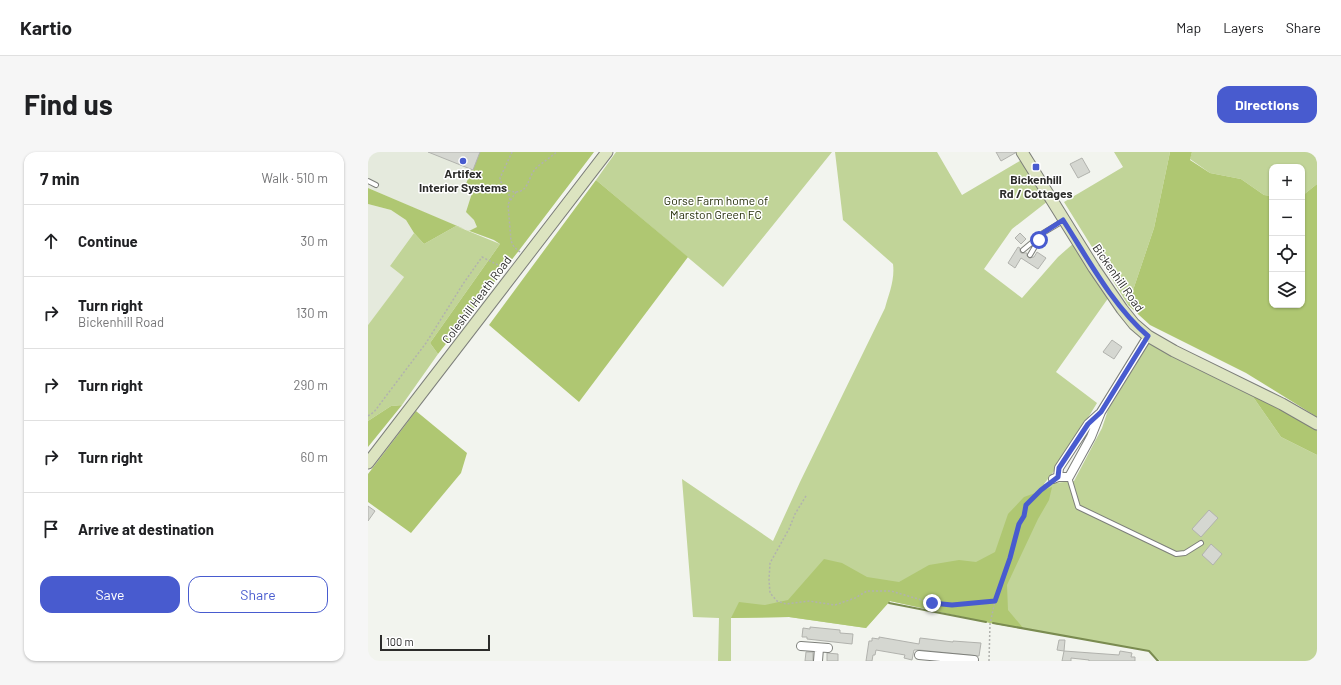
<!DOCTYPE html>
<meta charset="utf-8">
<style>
body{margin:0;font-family:Barlow,sans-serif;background:#f6f6f6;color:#202124}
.controls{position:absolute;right:12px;top:12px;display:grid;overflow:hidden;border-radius:8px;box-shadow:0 1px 3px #0004}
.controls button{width:36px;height:36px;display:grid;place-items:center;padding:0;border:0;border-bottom:1px solid #e0e0e0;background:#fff;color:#202124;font:20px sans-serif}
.scale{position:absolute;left:12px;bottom:10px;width:110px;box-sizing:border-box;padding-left:4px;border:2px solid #2c2c2a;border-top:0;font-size:11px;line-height:14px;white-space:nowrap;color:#2c2c2a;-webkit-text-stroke:3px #fff;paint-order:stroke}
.stop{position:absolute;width:12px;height:12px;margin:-9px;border:3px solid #485bcf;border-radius:50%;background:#fff}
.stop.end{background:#485bcf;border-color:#fff;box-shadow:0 1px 4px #0008}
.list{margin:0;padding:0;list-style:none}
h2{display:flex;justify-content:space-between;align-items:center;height:52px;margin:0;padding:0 16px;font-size:17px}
h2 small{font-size:13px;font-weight:400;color:#757577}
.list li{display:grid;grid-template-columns:26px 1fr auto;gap:12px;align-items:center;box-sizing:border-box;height:72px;padding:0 16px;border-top:1px solid #e0e0e0}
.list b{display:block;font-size:15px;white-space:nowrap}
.list p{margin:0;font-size:13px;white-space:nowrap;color:#757577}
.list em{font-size:13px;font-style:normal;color:#757577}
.actions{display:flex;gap:8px;padding:12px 16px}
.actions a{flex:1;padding:9px 0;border:1px solid #485bcf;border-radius:12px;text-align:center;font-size:14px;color:#485bcf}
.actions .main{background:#485bcf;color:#fff}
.icon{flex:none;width:22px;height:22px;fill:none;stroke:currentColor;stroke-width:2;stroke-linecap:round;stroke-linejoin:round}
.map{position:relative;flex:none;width:949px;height:509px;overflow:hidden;border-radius:12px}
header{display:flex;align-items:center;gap:24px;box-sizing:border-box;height:56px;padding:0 20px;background:#fff;border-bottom:1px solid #e0e0e0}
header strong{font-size:19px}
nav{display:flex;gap:22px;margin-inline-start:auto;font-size:14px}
.intro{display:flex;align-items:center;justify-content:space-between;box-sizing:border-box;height:96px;padding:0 24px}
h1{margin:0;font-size:28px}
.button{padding:10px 18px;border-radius:12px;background:#485bcf;color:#fff;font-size:14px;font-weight:700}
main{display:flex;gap:24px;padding:0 24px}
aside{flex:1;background:#fff;border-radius:12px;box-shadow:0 1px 3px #0004}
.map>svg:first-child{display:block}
.built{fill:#e5eadd}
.green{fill:#c1d498}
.forest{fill:#afc772}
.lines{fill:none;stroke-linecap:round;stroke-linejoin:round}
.stream{stroke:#7a8b50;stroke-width:2}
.building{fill:#d5d7d1;stroke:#b1b2ad}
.lane-casing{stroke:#7d7f7a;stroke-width:6}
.street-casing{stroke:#7d7f7a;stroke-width:10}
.secondary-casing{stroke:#7d7f7a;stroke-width:13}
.path{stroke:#b1b2ae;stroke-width:1.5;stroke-dasharray:2 2;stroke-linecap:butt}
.lane{stroke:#fff;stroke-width:4}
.street{stroke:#fff;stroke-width:8}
.secondary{stroke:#dce4c0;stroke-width:11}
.route{stroke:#485bcf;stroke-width:5}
.poi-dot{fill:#485bcf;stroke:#fff;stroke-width:1.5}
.labels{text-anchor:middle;stroke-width:3;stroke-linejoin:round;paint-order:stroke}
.poi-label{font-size:12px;font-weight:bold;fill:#2c2c2a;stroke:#fff}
.park-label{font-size:12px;fill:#252e0a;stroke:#fff}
.street-label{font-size:12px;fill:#2c2c2a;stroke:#fff}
</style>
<header>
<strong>Kartio</strong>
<nav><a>Map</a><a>Layers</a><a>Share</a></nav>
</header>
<div class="intro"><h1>Find us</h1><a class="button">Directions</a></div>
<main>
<aside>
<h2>7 min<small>Walk · 510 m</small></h2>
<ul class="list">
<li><svg class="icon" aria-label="ahead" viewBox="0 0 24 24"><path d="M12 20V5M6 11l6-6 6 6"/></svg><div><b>Continue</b></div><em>30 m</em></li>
<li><svg class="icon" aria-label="right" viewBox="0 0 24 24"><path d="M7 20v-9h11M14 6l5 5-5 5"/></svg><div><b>Turn right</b><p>Bickenhill Road</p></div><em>130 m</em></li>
<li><svg class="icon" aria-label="right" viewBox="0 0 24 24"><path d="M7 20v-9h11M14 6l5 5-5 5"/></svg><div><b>Turn right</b></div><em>290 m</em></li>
<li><svg class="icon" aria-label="right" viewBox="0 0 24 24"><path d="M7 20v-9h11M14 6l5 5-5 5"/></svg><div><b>Turn right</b></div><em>60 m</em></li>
<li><svg class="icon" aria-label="arrive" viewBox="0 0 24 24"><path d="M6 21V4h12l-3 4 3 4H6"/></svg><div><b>Arrive at destination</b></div></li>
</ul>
<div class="actions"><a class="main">Save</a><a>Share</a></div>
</aside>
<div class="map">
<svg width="949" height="509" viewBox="0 0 949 509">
<rect width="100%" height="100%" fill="#f2f4ee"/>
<!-- built -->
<path class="built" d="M0,0H226L149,101L125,88L88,74L0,36Z
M0,52L23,58L38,68L46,81L22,114L36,125L0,173Z"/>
<!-- green -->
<path class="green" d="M248,0H464L355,135L228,28Z
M467,0H569L594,43L655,7L680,49L644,77L616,117L654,146L690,105L707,90L741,145L688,220L729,251L693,310L676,332L706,329L734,276L740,258L781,191L883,242L913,285L949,303V509H792L781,499L627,472L522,449L498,476L421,465L363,466V509H350L351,466L325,465L314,327L405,389L432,330L517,156C521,141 527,128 525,112L475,68Z
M746,0H802L786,76L760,153L696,50L755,15Z
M824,0H949V32L934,44V15H904V44L896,43L873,27L842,21L822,7Z
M88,74L132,92L62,191L70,202L34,253L23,254L0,269V173L36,125L22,114L46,81L56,92Z"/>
<!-- forest -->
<path class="forest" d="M111,0H226L149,101L70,202L62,191L132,92L126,88L88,74L56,92L46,81L38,68L23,58L0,52V36L101,79L109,75L106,68L98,60L104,41L100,38L95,39Z
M802,0H824L822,8L842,21L873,27L896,43L904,44V153H934V44L949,32V265L878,221L782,173L760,153L786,76Z
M228,28L320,105L211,250L121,173Z
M883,242L949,278V303L913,285Z
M34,253L0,295V269L23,254Z
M48,259L99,301L93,321L43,381L0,350V322Z
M684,335L681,348L670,367L639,433L640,458L656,477L627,472L522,449L498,476L421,465L363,466L371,450L397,453L420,448L456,407L474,411L499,425L531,430L561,413L591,408L608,410L627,400L640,362L656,345Z"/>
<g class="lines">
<!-- stream -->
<path class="stream" d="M521,451L618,470
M625,471L781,499L790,509"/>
</g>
<!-- building -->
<path class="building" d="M60,0H112L105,18Z
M628,0H647V1L633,9Z
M714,6L722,20L710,26L702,12Z
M652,81L658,87L653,92L647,86Z
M650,95L652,96V99L653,101H659V104L661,106L666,105L669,100L678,106L670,117L653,106L647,116L640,111Z
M744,188L754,195L746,207L735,200Z
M0,354L7,359L0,369Z
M841,358L850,366L833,385L824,377Z
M843,392L854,402L845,413L834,403Z
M442,475L472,478V481L485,482L484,492L439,487V485H434L435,476L442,477Z
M511,485L551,492L552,486L585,490V489L613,491L611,504L551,498H546L544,508L536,506L537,503L508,498L507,503H505L504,509H498L501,489H504V486L511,487Z
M691,488H697L696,499L689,498Z
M696,499L751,503L752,499L764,501L763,505H767V509H721V508L703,506V509H694Z
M438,500H445V509H437Z
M459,501L470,502V509H459Z"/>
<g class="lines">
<defs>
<path id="lane" d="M0,29L8,33
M655,98L673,83
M662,103L675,81L695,69
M701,325L710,355L808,402L817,401L833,391"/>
<path id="street" d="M690,325L691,316L720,272L731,262
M685,327L690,325H701L723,285L733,260L780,184
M433,494L460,496
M551,503L606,508
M450,509L451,496"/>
<path id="secondary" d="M654,0L726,116L754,157L766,172L780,184L806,199L914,252L949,272
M0,311L239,0"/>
</defs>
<!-- lane casing -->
<use href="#lane" class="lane-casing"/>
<!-- street casing -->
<use href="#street" class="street-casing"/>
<!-- secondary casing -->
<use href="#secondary" class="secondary-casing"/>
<!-- path -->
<path class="path" d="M144,0L132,26L133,30L139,38C162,46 158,26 169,15L189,0
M140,38L142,48
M148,40L140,52L143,89L146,95L152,100
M0,264L6,260L58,191L95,132L114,105L138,117
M438,344L427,362L421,377L402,411L401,428L402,441L409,449L418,452L441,449L467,453L487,446L499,439H523L564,451L583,453L627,449
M621,509L622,472L627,449L642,406L651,372L656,364L657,353L680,332
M947,509L949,501"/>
<!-- lane -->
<use href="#lane" class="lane"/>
<!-- street -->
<use href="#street" class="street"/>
<!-- secondary -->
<use href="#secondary" class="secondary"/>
</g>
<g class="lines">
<!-- route -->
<path class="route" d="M564,451L584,453L627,449L642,406L651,372L656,364L658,353L673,338L690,325L691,316L720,272L733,260L780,184C745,154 720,107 695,68L675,81L671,88"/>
</g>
<!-- markers -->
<g class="poi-dot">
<circle cx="95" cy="9" r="4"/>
<rect x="664" y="11" width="8" height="8" rx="2"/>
</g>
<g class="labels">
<!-- poi labels -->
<g class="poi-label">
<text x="95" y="26">Artifex<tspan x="95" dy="14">Interior Systems</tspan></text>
<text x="668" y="32">Bickenhill<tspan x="668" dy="14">Rd / Cottages</tspan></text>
</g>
<!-- park labels -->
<g class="park-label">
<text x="348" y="53">Gorse Farm home of<tspan x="348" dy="14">Marston Green FC</tspan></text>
</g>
<!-- street labels -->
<g class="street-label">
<text transform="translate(750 126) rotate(55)" y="4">Bickenhill Road</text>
<text transform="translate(109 148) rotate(-53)" y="4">Coleshill Heath Road</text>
</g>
</g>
</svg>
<div class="controls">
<button>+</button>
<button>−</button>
<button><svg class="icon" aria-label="locate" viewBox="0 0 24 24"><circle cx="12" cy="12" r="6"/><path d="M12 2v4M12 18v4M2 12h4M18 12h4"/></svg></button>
<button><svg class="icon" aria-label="layers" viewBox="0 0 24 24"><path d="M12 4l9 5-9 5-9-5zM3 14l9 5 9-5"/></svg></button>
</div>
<div class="scale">100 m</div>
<div class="stop" style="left:671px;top:88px"></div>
<div class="stop end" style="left:564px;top:451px"></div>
</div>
</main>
